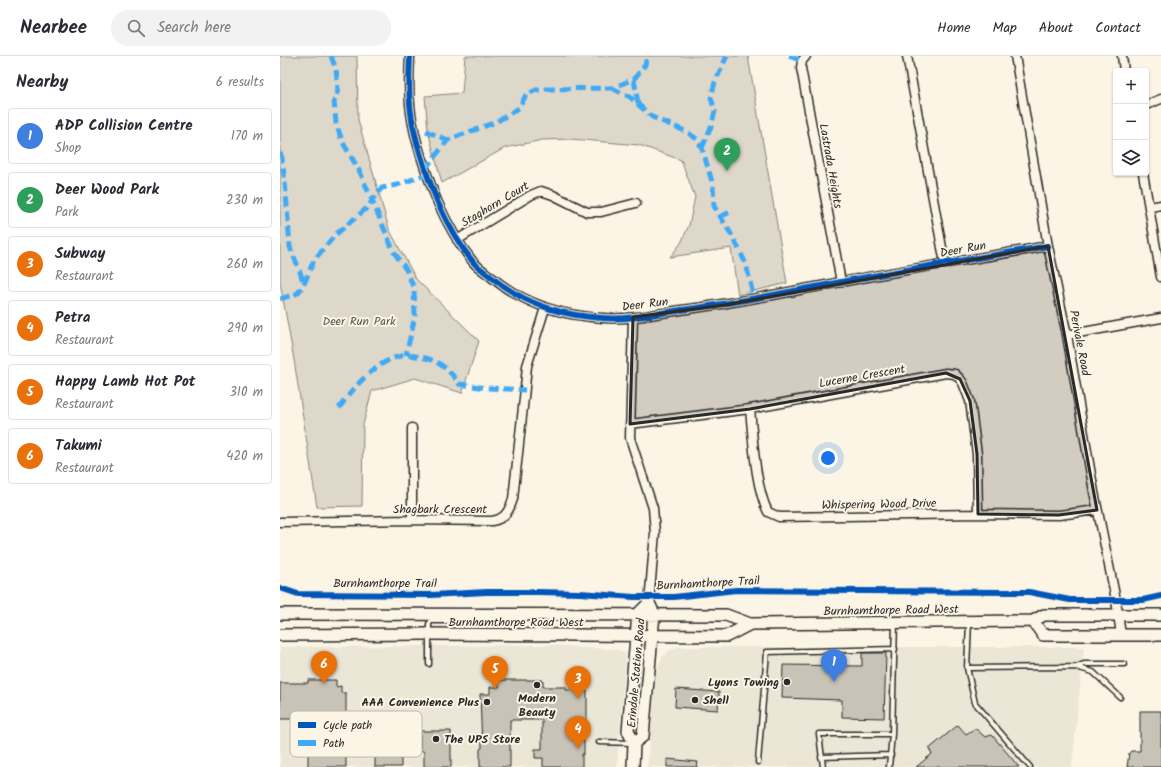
<!DOCTYPE html>
<meta charset="utf-8">
<style>
body{margin:0;font-family:Kalam,sans-serif;background:#f2f2f3;color:#2b2b33}
.controls{position:absolute;right:12px;top:12px;display:grid;overflow:hidden;border-radius:4px;box-shadow:0 1px 3px #0004}
.controls button{width:36px;height:36px;display:grid;place-items:center;padding:0;border:0;border-bottom:1px solid #e1e1e2;background:#fff;color:#2b2b33;font:20px sans-serif}
.you{position:absolute;left:548px;top:402px;width:14px;height:14px;margin:-10px;border:3px solid #fff;border-radius:50%;background:#1a73e8;box-shadow:0 0 0 6px #1a73e833}
.badge{display:grid;place-items:center;width:26px;height:26px;border-radius:50%;background:#2b2b2b;color:#fff;font-size:13px;font-weight:700}
.pin{position:absolute;translate:-50% -33px;filter:drop-shadow(0 1px 2px #0008)}
.pin::after{content:'';position:absolute;top:21px;width:14px;height:12px;background:inherit;clip-path:polygon(0 0,100% 0,50% 100%)}
.list{margin:0;padding:0;list-style:none}
h2{display:flex;justify-content:space-between;align-items:center;height:52px;margin:0;padding:0 16px;font-size:17px}
h2 small{font-size:13px;font-weight:400;color:#7c7c81}
.list li{display:grid;grid-template-columns:26px 1fr auto;gap:12px;align-items:center;box-sizing:border-box;height:56px;margin:0 8px 8px;padding:0 8px;border:1px solid #e1e1e2;border-radius:4px}
.list b{display:block;font-size:15px;white-space:nowrap}
.list p{margin:0;font-size:13px;white-space:nowrap;color:#7c7c81}
.list em{font-size:13px;font-style:normal;color:#7c7c81}
.icon{flex:none;width:22px;height:22px;fill:none;stroke:currentColor;stroke-width:2;stroke-linecap:round;stroke-linejoin:round}
.map{position:relative;flex:none;width:881px;height:711px;overflow:hidden}
header{display:flex;align-items:center;gap:24px;box-sizing:border-box;height:56px;padding:0 20px;background:#fff;border-bottom:1px solid #e1e1e2}
header strong{font-size:19px}
nav{display:flex;gap:22px;margin-inline-start:auto;font-size:14px}
.search{width:280px;height:36px;background:#f2f2f3;display:flex;align-items:center;gap:10px;box-sizing:border-box;padding:0 14px;border-radius:22px;color:#7c7c81;font-size:15px}
main{display:flex}
aside{flex:1;background:#fff}
.map>svg:first-child{display:block}
.built{fill:#ece6d7}
.green{fill:#ded8ca;stroke:#84827a}
.building{fill:#c8c3b7;stroke:#2b2b2b}
.lines{fill:none;stroke-linecap:round;stroke-linejoin:round}
.lane-casing{stroke:#2b2b2b;stroke-width:7}
.street-casing{stroke:#2b2b2b;stroke-width:11}
.secondary-casing{stroke:#2b2b2b;stroke-width:14}
.lane{stroke:#fcf5e5;stroke-width:4}
.street{stroke:#fcf5e5;stroke-width:8}
.secondary{stroke:#fcf5e5;stroke-width:11}
.quiet{stroke:#3fa9f5;stroke-width:5;stroke-dasharray:10 5;stroke-linecap:butt}
.cycleway-casing{stroke:#fcf5e5;stroke-width:8}
.cycleway{stroke:#0057b8;stroke-width:6}
.marked{fill:#2b2b2b;fill-opacity:0.2;stroke:#2b2b2b;stroke-width:3;stroke-linejoin:round}
.poi-dot{fill:#2b2b2b;stroke:#fcf5e5;stroke-width:1.5}
.labels{text-anchor:middle;stroke-width:4;stroke-linejoin:round;paint-order:stroke}
.street-label{font-size:12px;fill:#2b2b2b;stroke:#fcf5e5}
.park-label{font-size:12px;fill:#585653;stroke:#fcf5e5}
.poi-label{font-size:12px;font-weight:bold;fill:#2b2b2b;stroke:#fcf5e5;text-anchor:end}
.key{fill:#fcf5e5;stroke:#bdb8ad;stroke-width:1}
.key-label{font-size:11px;fill:#2b2b2b}
</style>
<header>
<strong>Nearbee</strong>
<div class="search"><svg class="icon" aria-label="search" viewBox="0 0 24 24"><circle cx="10" cy="10" r="6"/><path d="M15 15l6 6"/></svg>Search here</div>
<nav><a>Home</a><a>Map</a><a>About</a><a>Contact</a></nav>
</header>
<main>
<aside>
<h2>Nearby<small>6 results</small></h2>
<ul class="list">
<li><span class="badge" style="background:#3f7fe0">1</span><div><b>ADP Collision Centre</b><p>Shop</p></div><em>170 m</em></li>
<li><span class="badge" style="background:#2e9e5b">2</span><div><b>Deer Wood Park</b><p>Park</p></div><em>230 m</em></li>
<li><span class="badge" style="background:#e8710a">3</span><div><b>Subway</b><p>Restaurant</p></div><em>260 m</em></li>
<li><span class="badge" style="background:#e8710a">4</span><div><b>Petra</b><p>Restaurant</p></div><em>290 m</em></li>
<li><span class="badge" style="background:#e8710a">5</span><div><b>Happy Lamb Hot Pot</b><p>Restaurant</p></div><em>310 m</em></li>
<li><span class="badge" style="background:#e8710a">6</span><div><b>Takumi</b><p>Restaurant</p></div><em>420 m</em></li>
</ul>
</aside>
<div class="map">
<svg width="881" height="711" viewBox="0 0 881 711">
<rect width="100%" height="100%" fill="#fcf5e5"/>
<filter id="ink" filterUnits="userSpaceOnUse"><feTurbulence type="fractalNoise" baseFrequency=".025" numOctaves="2"/><feDisplacementMap in="SourceGraphic" scale="8" xChannelSelector="R" yChannelSelector="G"/><feConvolveMatrix kernelMatrix="1 2 1 2 8 2 1 2 1" color-interpolation-filters="sRGB"/></filter>
<g filter="url(#ink)">
<!-- built -->
<path class="built" d="M274,589L307,592L336,593L345,597L346,599L337,711H0V591Z
M398,591H804L792,711H367L377,614L382,601L389,595Z"/>
<!-- green -->
<path class="green" d="M0,0H77L78,64L109,173L136,223L199,285L182,337L135,322L92,335L83,369L82,450L37,451L14,304L0,226Z
M185,0H468L507,227L458,239L451,192L390,201L401,187L409,169L415,141L401,104L359,89L291,83L262,84L225,92L162,127L148,75L145,40L182,37Z"/>
<!-- building -->
<path class="building" d="M582,597H606L604,662L562,661V644L502,642L503,609L582,610Z
M28,624H56V631L61,630V637H66V664H63V696H66V711H28V663H0V627H28Z
M219,624H263V631H286V634H307V663H304V698H302V711H263V702H255V693H262V664H230V711H200V693L202,692L200,638H210V631H219Z
M396,633L439,636L438,654L395,651Z
M860,655H881V711H847L849,697L851,695H860Z
M678,669L686,678L694,673H696L705,681L712,679L739,711H636L652,698L649,693Z
M101,673H119V674H126V693L121,696V711H95V674H101Z
M140,675H171V711H144V696L140,693Z
M387,703L418,706L417,711H387Z"/>
<g class="lines">
<defs>
<path id="lane" d="M689,566L687,612L695,647L750,711
M149,608V568L151,565H193L197,561
M796,611L804,608H844
M687,612L796,611L813,616L840,641
M319,686L353,687
M541,701L611,699
M478,706L487,596L615,593
M543,711L539,678H612
M609,711L612,678L615,567"/>
<path id="street" d="M130,0C129,19 128,38 131,57C135,87 147,120 158,147C168,169 179,189 194,207C199,212 205,216 210,220C242,247 281,260 323,262C349,264 375,258 401,254C450,248 498,238 546,229C620,214 694,203 768,190
M526,0L522,5L521,12L561,226
M627,0L665,208
M735,0L768,190L787,279L814,436L836,544L841,579
M842,0L844,15
M866,49L881,43
M863,117L881,221
M870,151L881,149
M177,184L251,139L261,135L273,139L307,156H321L356,147
M353,261L350,382L373,452L375,477L369,547
M787,279L881,262
M470,353C473,382 475,431 488,456L499,461L698,458L779,459L817,454
M350,368L470,353L666,317L675,318L680,323L683,327L690,345L697,398L698,458
M132,464V372
M0,466L132,464L212,465C225,463 229,455 233,443L244,342L247,310L265,252"/>
<path id="secondary" d="M0,558L446,559L470,568L753,565L764,559H881
M753,565L763,579H881
M0,579L148,578L447,580L470,568
M353,711L354,687L348,675L358,558L369,547L374,558L363,680L354,687"/>
</defs>
<!-- lane casing -->
<use href="#lane" class="lane-casing"/>
<!-- street casing -->
<use href="#street" class="street-casing"/>
<!-- secondary casing -->
<use href="#secondary" class="secondary-casing"/>
<!-- lane -->
<use href="#lane" class="lane"/>
<!-- street -->
<use href="#street" class="street"/>
<!-- secondary -->
<use href="#secondary" class="secondary"/>
<!-- quiet -->
<path class="quiet" d="M51,0L56,13L58,34L54,45L56,67L62,85L80,116L114,196L127,215L134,233L135,260L126,299
M509,0L522,5
M354,23L358,47
M332,32L350,41L372,61L405,75L417,83L422,92L433,129L434,150L454,183L466,208L474,243
M146,75L168,84
M422,92L431,71L435,55L431,42L435,26L447,0
M0,97L2,102L6,136L10,191L19,213L24,228
M145,113L168,84L216,66L239,52L246,39L256,34L267,33L332,32L354,23L365,9L367,0
M440,161L452,155
M0,243L18,237L24,228L34,204L55,179L88,151L96,138L102,132L117,129L147,118
M59,352C75,330 96,304 125,299C130,299 136,300 140,301C157,303 170,314 179,328L207,332L245,334"/>
<defs>
<path id="cycleway" d="M130,0C129,19 128,38 131,57C135,87 147,120 158,147C168,169 179,189 194,207C199,212 205,216 210,220C242,247 281,260 323,262C349,264 375,258 401,254C450,248 498,238 546,229C620,214 694,203 768,190
M0,532L18,538L151,539L206,536H258L300,537L354,541H394L456,534L727,536H749L790,544H863L881,540"/>
</defs>
<!-- cycleway casing -->
<use href="#cycleway" class="cycleway-casing"/>
<!-- cycleway -->
<use href="#cycleway" class="cycleway"/>
</g>
</g>
<!-- marked area -->
<path class="marked" d="M768,190L817,454L779,459L698,458L697,398L690,345L680,323L666,317L470,353L350,368L353,261L445,249Z"/>
<!-- markers -->
<g class="poi-dot">
<circle cx="507" cy="626" r="4"/>
<circle cx="257" cy="629" r="4"/>
<circle cx="415" cy="644" r="4"/>
<circle cx="207" cy="646" r="4"/>
<circle cx="156" cy="683" r="4"/>
</g>
<g class="labels">
<!-- street labels -->
<g class="street-label">
<text transform="translate(551 110) rotate(80)" y="4">Lastrada Heights</text>
<text transform="translate(215 148) rotate(-31)" y="4">Staghorn Court</text>
<text transform="translate(683 193) rotate(-10)" y="4">Deer Run</text>
<text transform="translate(365 248) rotate(-7)" y="4">Deer Run</text>
<text transform="translate(800 287) rotate(79)" y="4">Perivale Road</text>
<text transform="translate(582 320) rotate(-10)" y="4">Lucerne Crescent</text>
<text transform="translate(599 448) rotate(-1)" y="4">Whispering Wood Drive</text>
<text x="160" y="457">Shagbark Crescent</text>
<text x="105" y="531">Burnhamthorpe Trail</text>
<text transform="translate(428 527) rotate(-3)" y="4">Burnhamthorpe Trail</text>
<text transform="translate(611 554) rotate(-1)" y="4">Burnhamthorpe Road West</text>
<text x="236" y="570">Burnhamthorpe Road West</text>
<text transform="translate(356 617) rotate(-85)" y="4">Erindale Station Road</text>
</g>
<!-- park labels -->
<g class="park-label">
<text x="79" y="269">Deer Run Park</text>
</g>
<!-- poi labels -->
<g class="poi-label">
<text x="499" y="630">Lyons Towing</text>
<text x="257" y="646" text-anchor="middle">Modern<tspan x="257" dy="14">Beauty</tspan></text>
<text x="423" y="648" text-anchor="start">Shell</text>
<text x="199" y="650">AAA Convenience Plus</text>
<text x="164" y="687" text-anchor="start">The UPS Store</text>
</g>
</g>
<!-- legend -->
<rect x="10" y="655" width="132" height="46" rx="6" class="key"/>
<rect x="18" y="666" width="18" height="6" fill="#0057b8"/>
<rect x="18" y="684" width="18" height="6" fill="#3fa9f5"/>
<g class="key-label">
<text x="43" y="673">Cycle path</text>
<text x="43" y="691">Path</text>
</g>
</svg>
<div class="controls">
<button>+</button>
<button>−</button>
<button><svg class="icon" aria-label="layers" viewBox="0 0 24 24"><path d="M12 4l9 5-9 5-9-5zM3 14l9 5 9-5"/></svg></button>
</div>
<div class="you"></div>
<div class="pin badge" style="left:554px;top:626px;background:#3f7fe0">1</div>
<div class="pin badge" style="left:447px;top:115px;background:#2e9e5b">2</div>
<div class="pin badge" style="left:298px;top:643px;background:#e8710a">3</div>
<div class="pin badge" style="left:298px;top:693px;background:#e8710a">4</div>
<div class="pin badge" style="left:215px;top:633px;background:#e8710a">5</div>
<div class="pin badge" style="left:44px;top:628px;background:#e8710a">6</div>
</div>
</main>
